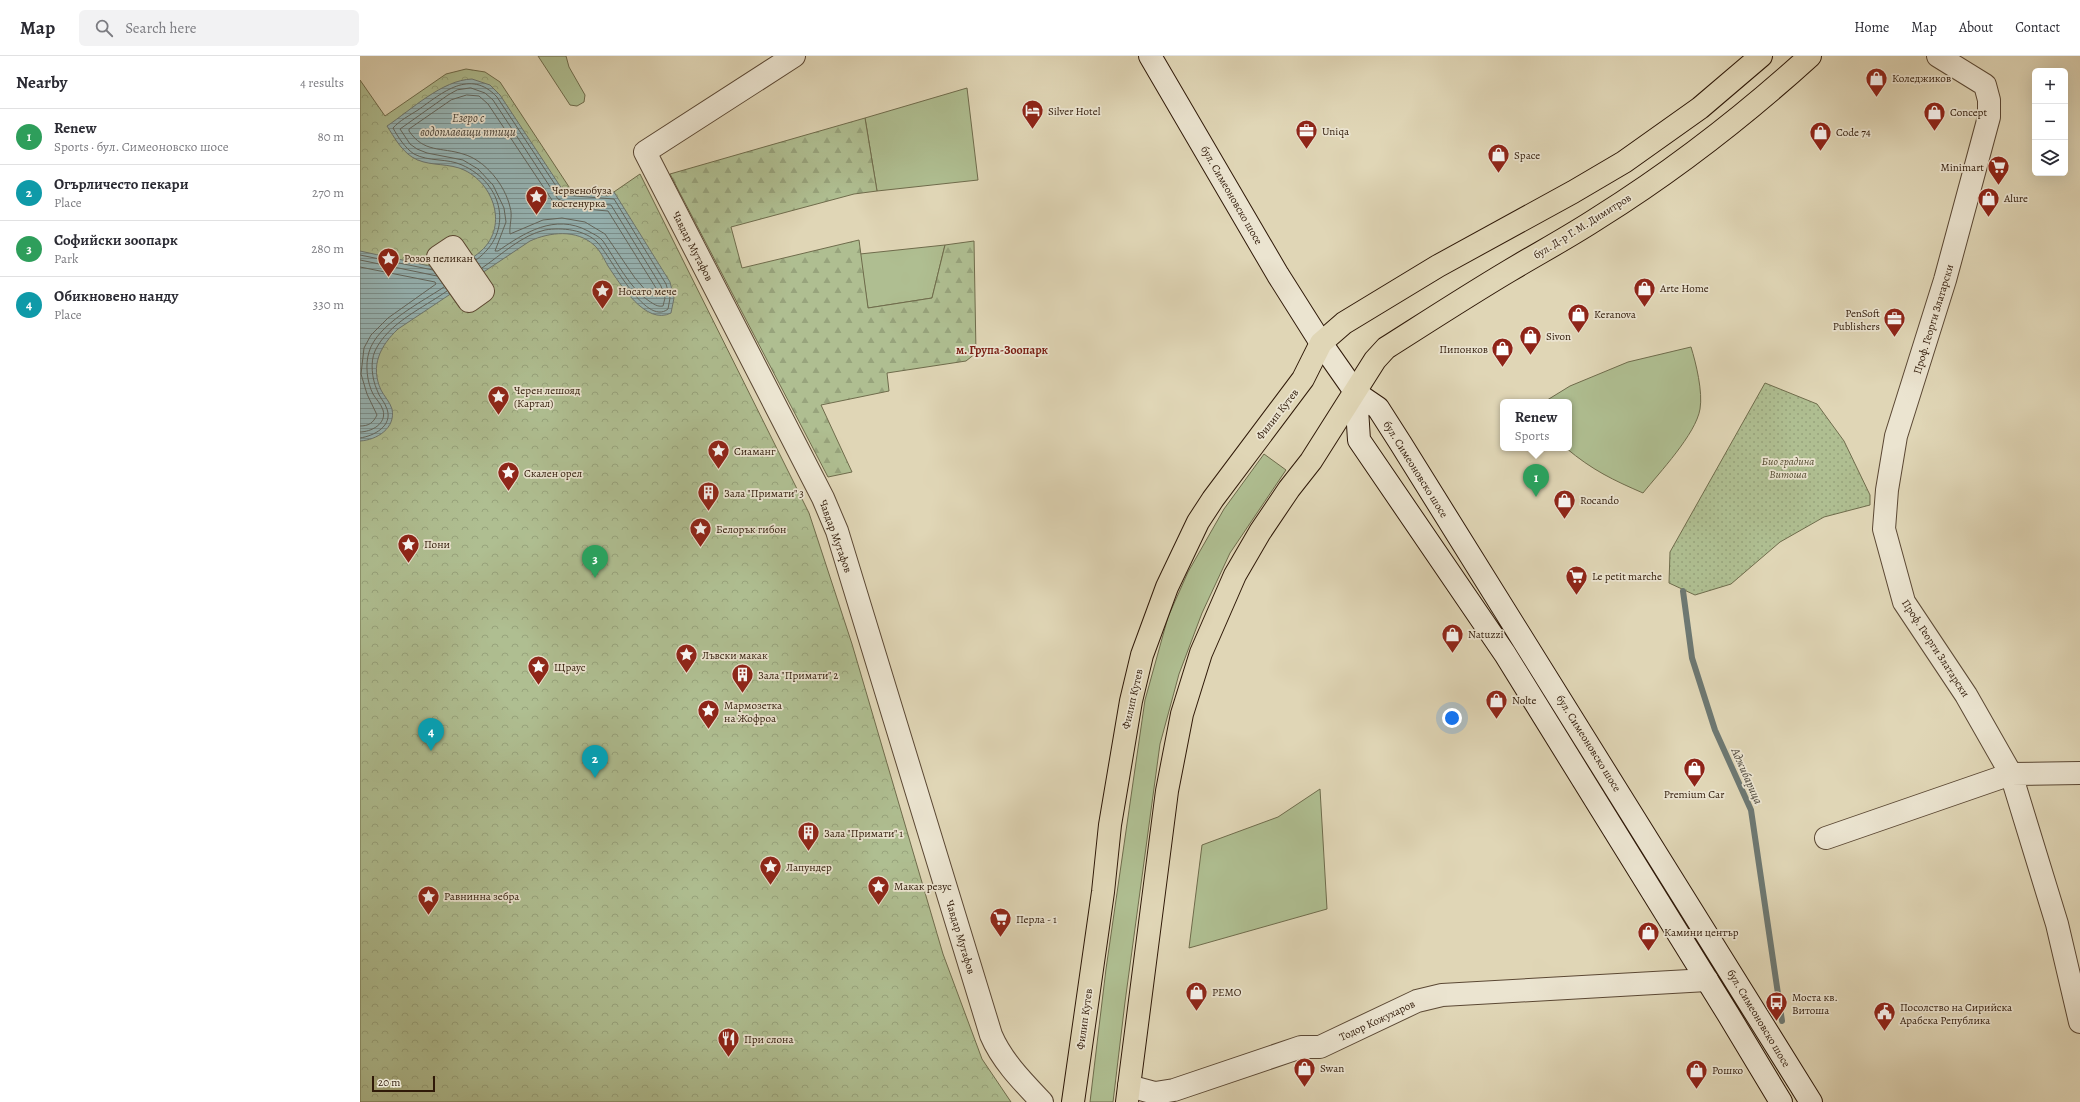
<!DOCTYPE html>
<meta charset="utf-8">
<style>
body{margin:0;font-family:Alegreya,serif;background:#f2f2f3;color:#2b2b33}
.controls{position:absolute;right:12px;top:12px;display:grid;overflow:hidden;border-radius:6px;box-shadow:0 4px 16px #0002}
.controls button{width:36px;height:36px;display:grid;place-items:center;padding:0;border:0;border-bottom:1px solid #e1e1e2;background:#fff;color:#2b2b33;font:20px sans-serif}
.scale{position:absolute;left:12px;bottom:10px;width:63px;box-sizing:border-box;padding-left:4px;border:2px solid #2f1908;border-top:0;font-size:11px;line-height:14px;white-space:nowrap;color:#2f1908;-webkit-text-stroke:3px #ebe4d0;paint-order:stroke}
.you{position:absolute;left:1092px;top:662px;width:14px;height:14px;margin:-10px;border:3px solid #fff;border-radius:50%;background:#1a73e8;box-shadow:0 0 0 6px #1a73e833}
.badge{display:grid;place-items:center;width:26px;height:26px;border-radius:50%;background:#111827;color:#fff;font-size:13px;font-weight:700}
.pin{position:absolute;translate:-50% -33px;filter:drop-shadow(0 1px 2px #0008)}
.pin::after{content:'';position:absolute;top:21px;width:14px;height:12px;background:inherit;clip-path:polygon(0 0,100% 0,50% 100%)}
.popup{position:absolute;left:1140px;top:343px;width:72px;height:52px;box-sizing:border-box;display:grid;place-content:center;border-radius:6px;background:#fff;filter:drop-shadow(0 1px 3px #0005);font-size:13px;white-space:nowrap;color:#7c7c81}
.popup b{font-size:15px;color:#2b2b33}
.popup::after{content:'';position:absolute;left:50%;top:100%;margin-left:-8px;border:8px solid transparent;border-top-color:#fff}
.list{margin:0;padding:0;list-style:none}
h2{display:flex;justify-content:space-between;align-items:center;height:52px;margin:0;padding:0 16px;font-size:17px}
h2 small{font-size:13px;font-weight:400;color:#7c7c81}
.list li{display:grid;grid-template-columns:26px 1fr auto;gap:12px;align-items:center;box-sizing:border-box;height:56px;padding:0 16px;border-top:1px solid #e1e1e2}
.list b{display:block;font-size:15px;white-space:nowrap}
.list p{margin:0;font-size:13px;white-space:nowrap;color:#7c7c81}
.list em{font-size:13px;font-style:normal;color:#7c7c81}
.icon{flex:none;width:22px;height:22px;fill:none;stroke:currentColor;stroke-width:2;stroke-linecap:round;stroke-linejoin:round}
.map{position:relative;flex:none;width:1720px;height:1046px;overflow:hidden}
header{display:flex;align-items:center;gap:24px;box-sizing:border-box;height:56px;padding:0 20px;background:#fff;border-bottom:1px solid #e1e1e2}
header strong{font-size:19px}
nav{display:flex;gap:22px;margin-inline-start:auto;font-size:14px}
.search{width:280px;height:36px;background:#f2f2f3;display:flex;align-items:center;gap:10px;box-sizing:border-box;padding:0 14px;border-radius:6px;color:#7c7c81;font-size:15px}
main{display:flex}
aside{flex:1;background:#fff}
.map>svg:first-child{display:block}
.grass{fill:#afbe91;stroke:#6f6c4c}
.forest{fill:url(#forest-firs);stroke:#6f6c4c}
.park{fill:url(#park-crowns);stroke:#6f6c4c}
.garden{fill:url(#garden-dots);stroke:#6f6c4c}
.water{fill:url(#water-rules);stroke:#6d7872}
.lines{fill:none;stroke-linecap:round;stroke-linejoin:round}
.shore{stroke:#636860;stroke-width:1}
.stream{stroke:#6d7872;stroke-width:6}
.street-casing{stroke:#5b4834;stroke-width:24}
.secondary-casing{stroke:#2f1908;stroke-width:24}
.primary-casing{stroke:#2f1908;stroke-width:24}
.street{stroke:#ebe4d0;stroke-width:22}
.secondary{stroke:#ebe4d0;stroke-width:22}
.primary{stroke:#e0d6b6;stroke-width:22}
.labels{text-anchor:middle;stroke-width:3.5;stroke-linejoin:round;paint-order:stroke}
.poi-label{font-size:11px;fill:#2f1908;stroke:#ebe4d0;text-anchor:start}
.street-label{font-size:11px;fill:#2f1908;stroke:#ebe4d0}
.park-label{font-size:11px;font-style:italic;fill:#554b31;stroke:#ebe4d0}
.water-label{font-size:12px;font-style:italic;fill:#4e483d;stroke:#ebe4d0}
.neighbourhood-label{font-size:12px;font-weight:bold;fill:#7a1f14;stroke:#ebe4d0}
</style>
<header>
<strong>Map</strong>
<div class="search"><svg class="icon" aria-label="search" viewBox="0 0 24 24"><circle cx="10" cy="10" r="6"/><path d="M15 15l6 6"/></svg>Search here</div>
<nav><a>Home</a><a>Map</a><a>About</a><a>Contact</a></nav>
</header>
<main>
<aside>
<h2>Nearby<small>4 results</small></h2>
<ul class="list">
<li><span class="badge" style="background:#2e9e5b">1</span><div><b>Renew</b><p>Sports · бул. Симеоновско шосе</p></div><em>80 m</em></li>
<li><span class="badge" style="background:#0f9aa8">2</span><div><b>Огърличесто пекари</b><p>Place</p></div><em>270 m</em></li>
<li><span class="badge" style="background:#2e9e5b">3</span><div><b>Софийски зоопарк</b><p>Park</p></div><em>280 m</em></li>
<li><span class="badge" style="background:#0f9aa8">4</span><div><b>Обикновено нанду</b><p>Place</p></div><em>330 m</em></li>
</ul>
</aside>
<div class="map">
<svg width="1720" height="1046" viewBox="0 0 1720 1046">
<defs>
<pattern id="forest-firs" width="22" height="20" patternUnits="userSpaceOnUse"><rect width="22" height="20" fill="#afbe91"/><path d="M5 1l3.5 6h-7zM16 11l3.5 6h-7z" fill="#97a37c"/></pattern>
<pattern id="park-crowns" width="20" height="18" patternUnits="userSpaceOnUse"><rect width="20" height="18" fill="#afbe91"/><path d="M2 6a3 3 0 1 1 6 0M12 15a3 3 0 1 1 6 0" fill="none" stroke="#97a37c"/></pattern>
<pattern id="garden-dots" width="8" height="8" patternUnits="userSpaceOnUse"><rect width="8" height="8" fill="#afbe91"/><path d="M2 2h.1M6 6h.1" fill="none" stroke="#97a37c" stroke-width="1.8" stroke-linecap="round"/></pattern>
<pattern id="water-rules" width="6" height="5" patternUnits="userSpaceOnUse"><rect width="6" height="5" fill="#97b7b8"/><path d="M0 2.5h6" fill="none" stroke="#7c9494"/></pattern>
</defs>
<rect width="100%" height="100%" fill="#e0d6b6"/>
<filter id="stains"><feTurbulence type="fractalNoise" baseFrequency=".005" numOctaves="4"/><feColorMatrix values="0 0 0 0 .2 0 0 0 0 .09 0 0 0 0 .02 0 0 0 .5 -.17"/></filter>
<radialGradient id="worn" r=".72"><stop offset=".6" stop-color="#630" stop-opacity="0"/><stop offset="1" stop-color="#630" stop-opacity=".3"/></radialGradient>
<!-- grass -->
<path class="grass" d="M178,0H206L209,11L225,39L224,46L217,50L210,49Z
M607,32L618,124L517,135L505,62Z
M585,189L572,242L508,252L500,198Z
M1331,291C1336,307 1343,336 1340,353C1336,378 1299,417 1283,437C1253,424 1232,414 1206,392H1209V346H1184L1210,330L1268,306Z
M904,398L926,414L870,497L842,557L819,618L800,688L765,946L753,1046H730L746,913L785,644L808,561L828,516L864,453Z
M960,733L967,853L829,892L842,789L918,761Z"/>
<!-- forest -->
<path class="forest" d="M505,62L517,135L494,138L371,171L382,212L499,184L508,252L572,242L585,189L614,185L616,297L606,305L527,317L529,335L461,349L492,416L468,421L310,118Z"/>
<!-- park -->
<path class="park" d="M106,13L125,16L140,26L213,137L248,140L280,118L449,457L492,588L583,898L622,1003L651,1046H0V24L25,60L86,18Z"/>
<!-- garden -->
<path class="garden" d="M1405,327L1457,348L1484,385L1510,439V449L1464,461L1420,486L1371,528L1335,539L1309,527L1310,496Z"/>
<!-- water -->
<path class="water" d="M112,23L130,29L140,39L204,136L248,140L254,136L310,226L314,242L311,257C286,270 260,228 248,210C244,203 240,194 234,189C216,173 190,176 170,185L38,273C20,290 10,310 21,334C24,340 30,346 32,353C36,372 17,384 0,385V195C22,200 44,204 65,209C72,210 80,214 86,213C98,212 112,203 121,195C150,169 132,123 99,112C83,107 66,110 52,101C41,94 34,81 27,70C51,54 82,24 112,23Z"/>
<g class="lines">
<!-- shore -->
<path class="shore" d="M111,32L125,37L133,44L198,143L203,145L251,149L301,230L305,242L303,250C297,251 294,248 289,245C269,232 256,204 243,185C239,180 233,178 228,175C195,157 164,177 138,195H135L146,166L144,152L133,129L118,113L103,104L67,97L57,93L50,88L40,73L88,39L97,34Z
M107,39L119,40L128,48L194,147L202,151L248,155L296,232L297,241L288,237L275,222L245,178L225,166L202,162L183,164L150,178C149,170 153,160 150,151C145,129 125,104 103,98C81,91 64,97 49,75V73L91,44Z
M0,199L73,214
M0,204L77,220
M116,204C155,176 143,127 102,109C87,102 69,106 54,98C45,92 38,81 33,72C39,65 50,59 58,54C82,37 110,12 137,41L202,139L254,143L306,228L310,242L308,253C285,272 249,197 237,186C225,174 202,171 185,174C162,179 141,199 122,212
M0,211L75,226L76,228L28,262L11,279L4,292L1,318L7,338L17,359C13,367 9,370 0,370
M0,376C11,376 27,368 23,354C21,348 16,343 13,338C7,326 5,309 9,296C17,268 62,246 84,231
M0,382C14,380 33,370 27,353C25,346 19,341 17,334C12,323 10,306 15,295C28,267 63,252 87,235"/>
<!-- stream -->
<path class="stream" d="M1323,535L1332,602L1355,674L1391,754L1422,965"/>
<defs>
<path id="street" d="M434,0L285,96L463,442L477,475L631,979C642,1005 663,1026 682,1046
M1578,0L1625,29L1629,44V61L1585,224L1536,380L1527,434L1524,473L1544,546L1606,639L1651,718L1697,868L1720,966
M93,191L123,235L109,245L78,201Z
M1466,782L1651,718L1720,717
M769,1030L795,1037L814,1034L941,991H960L1057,945L1082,939L1347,924"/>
<path id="secondary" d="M790,0L918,219L961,287L996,337L1018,352L1041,388L1451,1046
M996,337L999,384L1145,598L1368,958L1421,1046"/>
<path id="primary" d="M713,1046L743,836L750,769L771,645L782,599L807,531L838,466L853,443L943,323L961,287L984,267L1078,210L1213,136L1264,106L1340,52L1401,0
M767,1046L807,735L822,658L841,597L875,519L900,476L929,433L951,405L1015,304L1026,292C1067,266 1107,240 1149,215C1179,197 1209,181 1238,162C1313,115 1384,60 1450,0"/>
</defs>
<!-- street casing -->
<use href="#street" class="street-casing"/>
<!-- secondary casing -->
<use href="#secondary" class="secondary-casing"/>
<!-- primary casing -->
<use href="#primary" class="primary-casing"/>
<!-- street -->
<use href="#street" class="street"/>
<!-- secondary -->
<use href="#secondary" class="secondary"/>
<!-- primary -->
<use href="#primary" class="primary"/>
</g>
<!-- icons -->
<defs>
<symbol id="shop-pin" viewBox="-11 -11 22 30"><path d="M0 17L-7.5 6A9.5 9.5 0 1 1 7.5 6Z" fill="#8f2418" stroke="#ebe4d0"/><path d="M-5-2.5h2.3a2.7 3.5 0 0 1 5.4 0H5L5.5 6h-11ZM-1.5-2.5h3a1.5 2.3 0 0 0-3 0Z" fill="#fff"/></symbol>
<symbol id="hotel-pin" viewBox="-11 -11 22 30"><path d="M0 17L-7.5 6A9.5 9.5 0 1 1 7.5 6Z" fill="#8f2418" stroke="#ebe4d0"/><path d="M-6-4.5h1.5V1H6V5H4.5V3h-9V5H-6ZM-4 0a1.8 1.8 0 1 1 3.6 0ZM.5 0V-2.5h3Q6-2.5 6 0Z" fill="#fff"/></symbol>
<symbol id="office-pin" viewBox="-11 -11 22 30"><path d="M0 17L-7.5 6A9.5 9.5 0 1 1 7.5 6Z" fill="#8f2418" stroke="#ebe4d0"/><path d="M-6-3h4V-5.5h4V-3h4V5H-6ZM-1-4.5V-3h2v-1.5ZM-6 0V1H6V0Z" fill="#fff"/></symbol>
<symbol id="supermarket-pin" viewBox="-11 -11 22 30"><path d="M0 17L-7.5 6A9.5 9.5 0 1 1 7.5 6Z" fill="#8f2418" stroke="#ebe4d0"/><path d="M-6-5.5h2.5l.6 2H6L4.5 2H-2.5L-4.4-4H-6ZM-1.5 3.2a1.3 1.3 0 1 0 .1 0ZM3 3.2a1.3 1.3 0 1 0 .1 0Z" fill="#fff"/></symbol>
<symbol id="sight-pin" viewBox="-11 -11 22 30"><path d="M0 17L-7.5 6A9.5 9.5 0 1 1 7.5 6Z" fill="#8f2418" stroke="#ebe4d0"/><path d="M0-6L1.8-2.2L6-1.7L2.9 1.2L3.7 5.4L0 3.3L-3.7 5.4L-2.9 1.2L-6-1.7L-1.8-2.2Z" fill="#fff"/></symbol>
<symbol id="building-pin" viewBox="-11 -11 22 30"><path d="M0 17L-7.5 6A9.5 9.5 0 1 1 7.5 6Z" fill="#8f2418" stroke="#ebe4d0"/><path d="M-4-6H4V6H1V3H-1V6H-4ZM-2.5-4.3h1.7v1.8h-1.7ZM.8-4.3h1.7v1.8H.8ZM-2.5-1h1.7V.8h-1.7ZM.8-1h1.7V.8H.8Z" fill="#fff"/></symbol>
<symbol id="bus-pin" viewBox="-11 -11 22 30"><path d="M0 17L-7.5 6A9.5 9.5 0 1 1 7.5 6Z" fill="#8f2418" stroke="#ebe4d0"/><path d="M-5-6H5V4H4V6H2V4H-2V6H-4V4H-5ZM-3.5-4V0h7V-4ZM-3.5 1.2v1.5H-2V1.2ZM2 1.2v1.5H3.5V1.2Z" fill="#fff"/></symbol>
<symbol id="civic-pin" viewBox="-11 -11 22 30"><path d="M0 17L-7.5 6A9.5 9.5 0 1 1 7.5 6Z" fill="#8f2418" stroke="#ebe4d0"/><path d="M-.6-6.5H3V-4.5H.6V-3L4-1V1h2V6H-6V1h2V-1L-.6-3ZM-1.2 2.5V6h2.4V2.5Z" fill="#fff"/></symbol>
<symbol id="restaurant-pin" viewBox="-11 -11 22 30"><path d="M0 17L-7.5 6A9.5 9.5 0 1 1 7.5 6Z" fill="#8f2418" stroke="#ebe4d0"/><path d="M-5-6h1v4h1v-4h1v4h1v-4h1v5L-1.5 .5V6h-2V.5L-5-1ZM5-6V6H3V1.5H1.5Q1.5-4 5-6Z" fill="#fff"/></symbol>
</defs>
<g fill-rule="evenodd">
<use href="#shop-pin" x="1504" y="10" width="25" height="34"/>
<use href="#hotel-pin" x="660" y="42" width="25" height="34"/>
<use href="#shop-pin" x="1562" y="44" width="25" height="34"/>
<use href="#office-pin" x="934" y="62" width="25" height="34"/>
<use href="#shop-pin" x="1448" y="64" width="25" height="34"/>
<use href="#shop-pin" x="1126" y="86" width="25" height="34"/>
<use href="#supermarket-pin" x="1626" y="98" width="25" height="34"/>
<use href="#sight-pin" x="164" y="128" width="25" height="34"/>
<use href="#shop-pin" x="1616" y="130" width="25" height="34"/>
<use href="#sight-pin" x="16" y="190" width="25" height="34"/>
<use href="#shop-pin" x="1272" y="220" width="25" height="34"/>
<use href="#sight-pin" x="230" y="222" width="25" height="34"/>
<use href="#shop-pin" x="1206" y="246" width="25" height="34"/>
<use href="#office-pin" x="1522" y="250" width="25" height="34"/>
<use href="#shop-pin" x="1158" y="268" width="25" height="34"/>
<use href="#shop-pin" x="1130" y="280" width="25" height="34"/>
<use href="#sight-pin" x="126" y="328" width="25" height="34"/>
<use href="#sight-pin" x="346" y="382" width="25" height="34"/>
<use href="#sight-pin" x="136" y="404" width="25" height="34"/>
<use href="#building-pin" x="336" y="424" width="25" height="34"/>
<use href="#shop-pin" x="1192" y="432" width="25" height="34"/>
<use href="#sight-pin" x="328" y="460" width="25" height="34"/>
<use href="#sight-pin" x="36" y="476" width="25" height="34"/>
<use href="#supermarket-pin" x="1204" y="508" width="25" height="34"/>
<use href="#shop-pin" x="1080" y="566" width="25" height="34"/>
<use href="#sight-pin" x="314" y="586" width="25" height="34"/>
<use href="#sight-pin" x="166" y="598" width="25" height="34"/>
<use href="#building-pin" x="370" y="606" width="25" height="34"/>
<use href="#shop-pin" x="1124" y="632" width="25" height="34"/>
<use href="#sight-pin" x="336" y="642" width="25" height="34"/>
<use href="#shop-pin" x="1322" y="700" width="25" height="34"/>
<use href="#building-pin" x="436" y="764" width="25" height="34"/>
<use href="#sight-pin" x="398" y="798" width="25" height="34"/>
<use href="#sight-pin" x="506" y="818" width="25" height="34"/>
<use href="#sight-pin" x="56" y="828" width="25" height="34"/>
<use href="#supermarket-pin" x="628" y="850" width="25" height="34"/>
<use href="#shop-pin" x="1276" y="864" width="25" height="34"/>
<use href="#shop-pin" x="824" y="924" width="25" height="34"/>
<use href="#bus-pin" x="1404" y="934" width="25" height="34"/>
<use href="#civic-pin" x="1512" y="944" width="25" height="34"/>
<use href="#restaurant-pin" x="356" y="970" width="25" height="34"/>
<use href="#shop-pin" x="932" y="1000" width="25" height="34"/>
<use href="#shop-pin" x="1324" y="1002" width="25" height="34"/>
</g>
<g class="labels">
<!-- poi labels -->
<g class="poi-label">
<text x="1532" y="26">Коледжиков</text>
<text x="688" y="59">Silver Hotel</text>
<text x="1590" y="60">Concept</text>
<text x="962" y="79">Uniqa</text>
<text x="1476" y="80">Code 74</text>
<text x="1154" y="103">Space</text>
<text x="1624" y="115" text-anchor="end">Minimart</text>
<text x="192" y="138">Червенобуза<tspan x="192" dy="13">костенурка</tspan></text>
<text x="1644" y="146">Alure</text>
<text x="44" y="206">Розов пеликан</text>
<text x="1300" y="236">Arte Home</text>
<text x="258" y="239">Носато мече</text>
<text x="1520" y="261" text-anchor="end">PenSoft<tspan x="1520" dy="13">Publishers</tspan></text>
<text x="1234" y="262">Keranova</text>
<text x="1186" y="284">Sivon</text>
<text x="1128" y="297" text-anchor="end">Пипонков</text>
<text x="154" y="338">Черен лешояд<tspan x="154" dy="13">(Картал)</tspan></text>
<text x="374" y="399">Сиаманг</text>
<text x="164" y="421">Скален орел</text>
<text x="364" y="441">Зала "Примати" 3</text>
<text x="1220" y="448">Rocando</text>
<text x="356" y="477">Белорък гибон</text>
<text x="64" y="492">Пони</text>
<text x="1232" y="524">Le petit marche</text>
<text x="1108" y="582">Natuzzi</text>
<text x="342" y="603">Лъвски макак</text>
<text x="194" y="615">Щраус</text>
<text x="398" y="623">Зала "Примати" 2</text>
<text x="1152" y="648">Nolte</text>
<text x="364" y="653">Мармозетка<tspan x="364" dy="13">на Жофроа</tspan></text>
<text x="1334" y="742" text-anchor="middle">Premium Car</text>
<text x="464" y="781">Зала "Примати" 1</text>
<text x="426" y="815">Лапундер</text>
<text x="534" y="834">Макак резус</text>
<text x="84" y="844">Равнинна зебра</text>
<text x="656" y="867">Перла - 1</text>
<text x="1304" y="880">Камини център</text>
<text x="852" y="940">РЕМО</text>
<text x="1432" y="945">Моста кв.<tspan x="1432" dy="13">Витоша</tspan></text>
<text x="1540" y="955">Посолство на Сирийска<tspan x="1540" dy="13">Арабска Република</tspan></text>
<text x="384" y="987">При слона</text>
<text x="960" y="1016">Swan</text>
<text x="1352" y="1018">Рошко</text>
</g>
<!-- street labels -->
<g class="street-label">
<text transform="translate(872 139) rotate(60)" y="4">бул. Симеоновско шосе</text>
<text transform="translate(1222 170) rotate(-32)" y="4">бул. Д-р Г. М. Димитров</text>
<text transform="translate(333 190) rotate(63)" y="4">Чавдар Мутафов</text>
<text transform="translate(1573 263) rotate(-73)" y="4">Проф. Георги Златарски</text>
<text transform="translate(917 358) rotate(-52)" y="4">Филип Кутев</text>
<text transform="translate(1056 413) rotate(58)" y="4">бул. Симеоновско шосе</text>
<text transform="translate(476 480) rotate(70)" y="4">Чавдар Мутафов</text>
<text transform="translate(1576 592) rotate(57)" y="4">Проф. Георги Златарски</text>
<text transform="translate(772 643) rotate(-77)" y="4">Филип Кутев</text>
<text transform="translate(1229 687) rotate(58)" y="4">бул. Симеоновско шосе</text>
<text transform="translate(601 881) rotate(73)" y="4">Чавдар Мутафов</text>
<text transform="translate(1399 962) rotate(59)" y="4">бул. Симеоновско шосе</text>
<text transform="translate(724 963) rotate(-82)" y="4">Филип Кутев</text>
<text transform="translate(1017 964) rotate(-25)" y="4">Тодор Кожухаров</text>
</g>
<!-- park labels -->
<g class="park-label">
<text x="1428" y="409">Био градина<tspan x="1428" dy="13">Витоша</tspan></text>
</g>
<!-- water labels -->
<g class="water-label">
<text x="108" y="66">Езеро с<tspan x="108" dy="14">водоплаващи птици</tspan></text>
<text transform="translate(1387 720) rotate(66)" y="4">Аджибарица</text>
</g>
<!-- neighbourhood labels -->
<g class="neighbourhood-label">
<text x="642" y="298">м. Група-Зоопарк</text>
</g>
</g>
<rect width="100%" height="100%" filter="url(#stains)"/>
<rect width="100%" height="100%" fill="url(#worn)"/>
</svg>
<div class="controls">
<button>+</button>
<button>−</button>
<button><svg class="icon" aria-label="layers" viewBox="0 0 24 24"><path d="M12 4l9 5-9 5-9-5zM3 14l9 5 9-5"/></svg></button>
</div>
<div class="scale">20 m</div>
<div class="you"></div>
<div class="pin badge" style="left:1176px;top:441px;background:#2e9e5b">1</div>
<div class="popup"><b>Renew</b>Sports</div>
<div class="pin badge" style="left:235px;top:722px;background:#0f9aa8">2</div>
<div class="pin badge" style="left:235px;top:522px;background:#2e9e5b">3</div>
<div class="pin badge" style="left:71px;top:695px;background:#0f9aa8">4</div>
</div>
</main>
